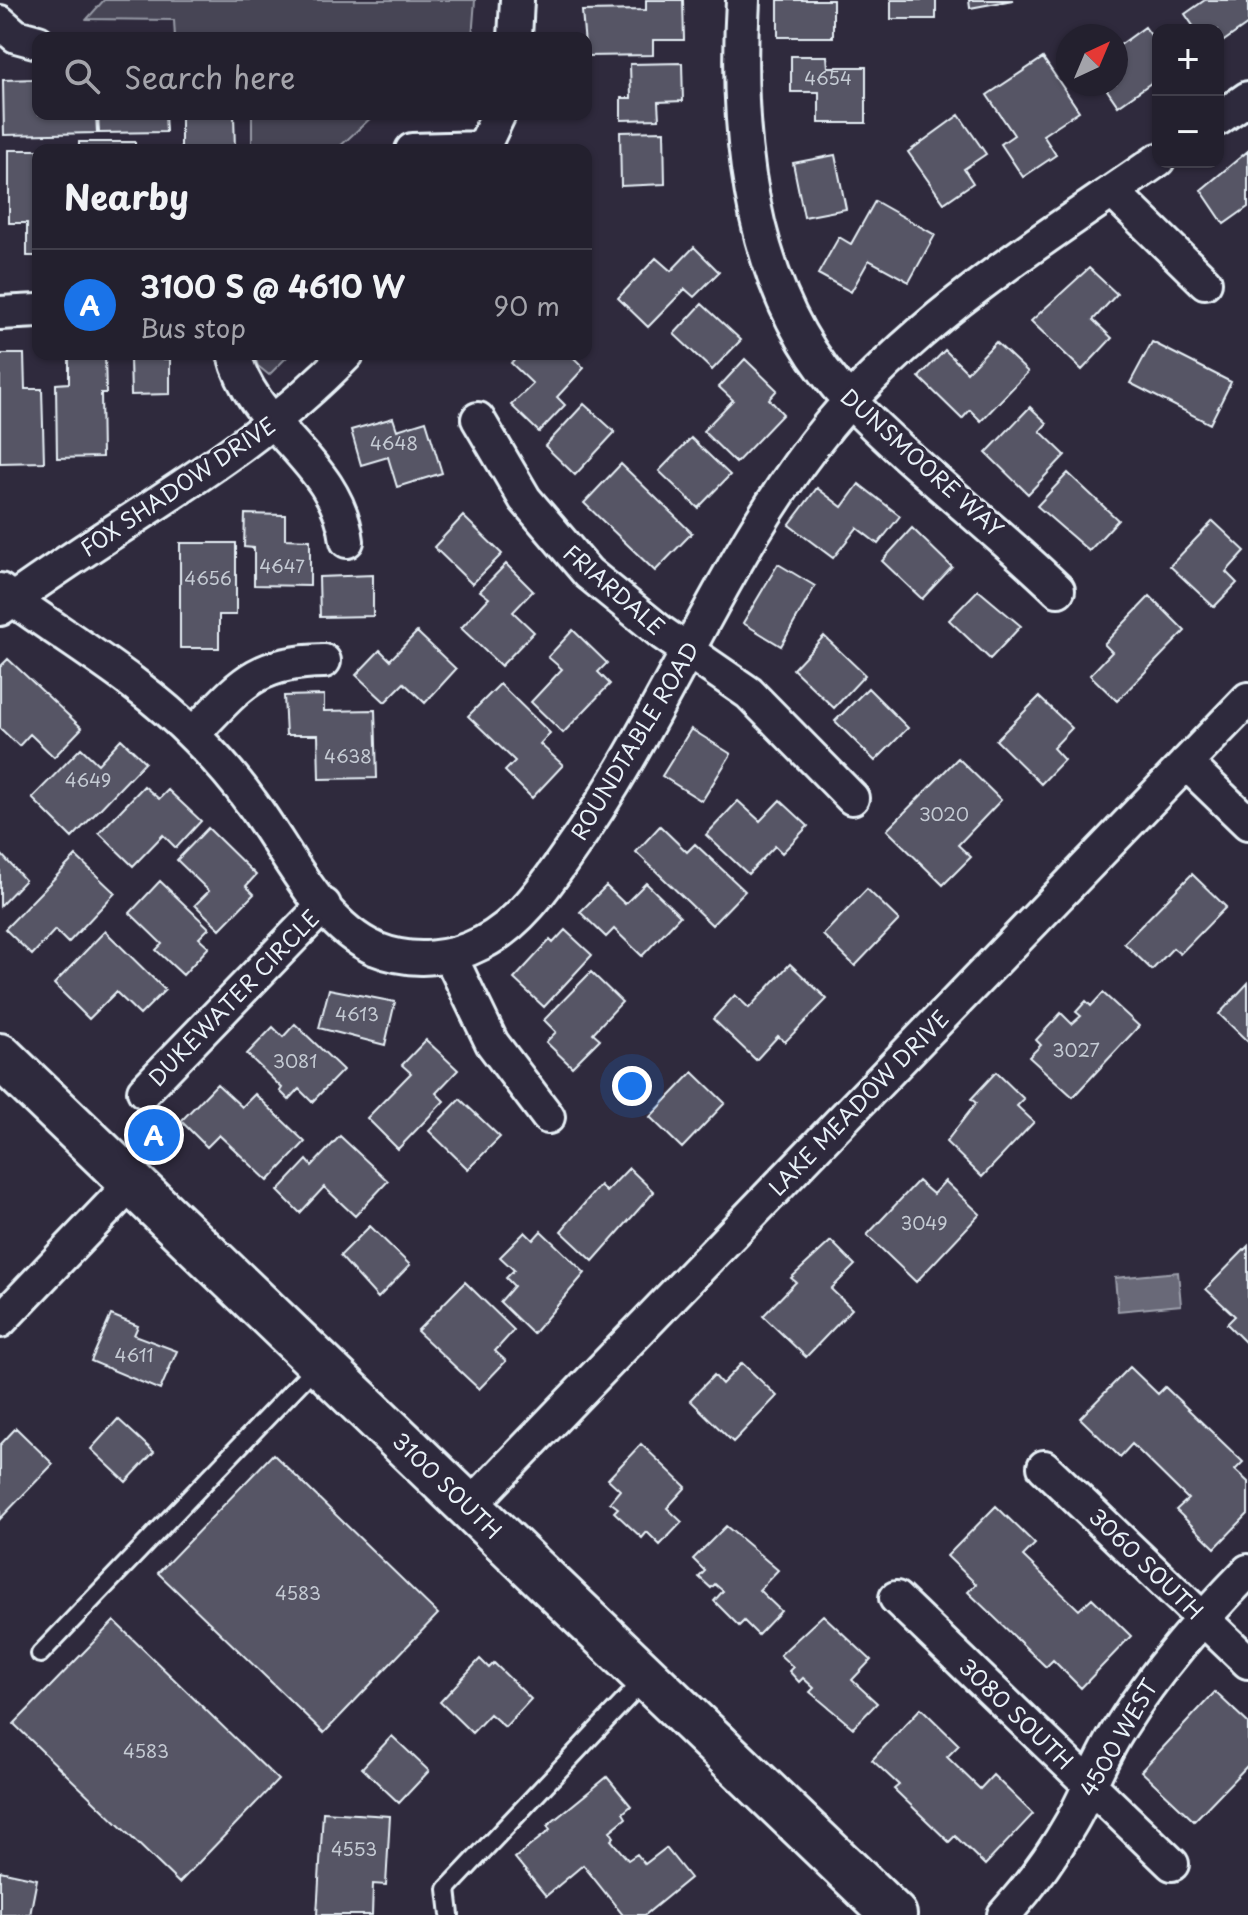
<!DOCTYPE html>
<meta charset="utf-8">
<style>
body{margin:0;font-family:"Playpen Sans",sans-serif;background:#2b2836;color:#f1f3f6}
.controls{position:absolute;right:24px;top:24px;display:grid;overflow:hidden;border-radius:16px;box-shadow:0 2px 6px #0004}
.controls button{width:72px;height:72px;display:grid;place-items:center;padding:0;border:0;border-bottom:2px solid #403e4a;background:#23202e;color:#f1f3f6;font:40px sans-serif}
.compass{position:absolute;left:1056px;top:24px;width:72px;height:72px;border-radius:50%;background:#23202e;box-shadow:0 2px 6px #0004;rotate:44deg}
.you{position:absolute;left:632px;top:1086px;width:28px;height:28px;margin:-20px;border:6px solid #fff;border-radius:50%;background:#1a73e8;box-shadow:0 0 0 12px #1a73e833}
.badge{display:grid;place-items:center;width:52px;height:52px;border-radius:50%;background:#1a73e8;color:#fff;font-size:26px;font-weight:700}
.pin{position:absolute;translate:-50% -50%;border:4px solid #fff;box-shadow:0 2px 8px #0006}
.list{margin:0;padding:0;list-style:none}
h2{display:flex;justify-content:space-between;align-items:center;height:104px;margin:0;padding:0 32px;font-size:34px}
h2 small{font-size:26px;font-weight:400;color:#a3a3aa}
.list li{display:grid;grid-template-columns:52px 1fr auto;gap:24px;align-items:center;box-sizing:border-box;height:112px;padding:0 32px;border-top:2px solid #403e4a}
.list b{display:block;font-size:30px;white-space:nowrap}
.list p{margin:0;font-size:26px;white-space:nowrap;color:#a3a3aa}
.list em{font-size:26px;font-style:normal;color:#a3a3aa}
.icon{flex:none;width:44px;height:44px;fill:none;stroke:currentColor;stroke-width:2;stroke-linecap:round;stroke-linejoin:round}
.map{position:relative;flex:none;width:1248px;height:1915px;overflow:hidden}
.search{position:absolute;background:#23202e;box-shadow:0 2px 6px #0004;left:32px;top:32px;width:560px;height:88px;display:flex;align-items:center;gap:20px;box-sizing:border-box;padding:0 28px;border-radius:16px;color:#a3a3aa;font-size:30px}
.panel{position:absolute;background:#23202e;box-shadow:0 2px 6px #0004;left:32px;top:144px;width:560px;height:216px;border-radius:16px}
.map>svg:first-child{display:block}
.green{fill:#464455;stroke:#979aa6;stroke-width:2}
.water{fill:#696978;stroke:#9c9fab;stroke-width:2}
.building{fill:#575565;stroke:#e8f1f8;stroke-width:2}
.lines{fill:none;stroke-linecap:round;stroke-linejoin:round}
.lane-casing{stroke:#e8f1f8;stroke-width:22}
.street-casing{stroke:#e8f1f8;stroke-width:38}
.secondary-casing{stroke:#e8f1f8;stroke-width:50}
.lane{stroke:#2f2a3d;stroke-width:16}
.street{stroke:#2f2a3d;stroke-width:32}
.secondary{stroke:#2f2a3d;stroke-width:44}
.labels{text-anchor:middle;stroke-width:7;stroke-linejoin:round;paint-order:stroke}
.number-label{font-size:18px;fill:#c4cad3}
.street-label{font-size:22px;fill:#e8f1f8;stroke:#2f2a3d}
</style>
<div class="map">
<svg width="1248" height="1915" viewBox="0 0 1248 1915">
<rect width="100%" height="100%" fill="#2f2a3d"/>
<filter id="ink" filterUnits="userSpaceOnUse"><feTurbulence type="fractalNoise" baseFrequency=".0125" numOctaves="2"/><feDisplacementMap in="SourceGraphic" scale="16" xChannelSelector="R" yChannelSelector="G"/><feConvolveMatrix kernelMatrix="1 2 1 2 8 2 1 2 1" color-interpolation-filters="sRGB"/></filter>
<g filter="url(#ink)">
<!-- green -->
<path class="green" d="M104,0H475L472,38H175L174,20L87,19Z
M252,114H375L336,150H252Z
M254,354H290L269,375L258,366Z"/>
<!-- water -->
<path class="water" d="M1178,1272L1181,1305L1118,1311L1115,1278Z"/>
<!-- building -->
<path class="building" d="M646,0H683L684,40H653V55L586,56L582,11L646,10Z
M778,0H833V37H778Z
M891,0H936V19H891Z
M969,0H1013L970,8Z
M1205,0H1248V24L1218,45V30H1196L1185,14Z
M1145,27L1158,45V78L1118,106L1103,84H1116V48Z
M791,56H827L828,67H866V123H819V92H791Z
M1043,58L1079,111L1043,135L1056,155L1023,177L1001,144L1014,135L987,95Z
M682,63L683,101L658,102L659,119L621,120V98H631L630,64Z
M38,79V114H96L97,133L4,135L3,80Z
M98,114H165L166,132L99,133Z
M181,114H234L235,150H181Z
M959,115L986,154L964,169L973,183L944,203L908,152Z
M664,131L665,184L621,186L620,132Z
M79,142H135V150H79Z
M9,150H63H38V256H27V223H9Z
M1248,151V207L1224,224L1201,190Z
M835,155L846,209L804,217L793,163Z
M875,201L935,235L909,282L869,260L851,292L818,274L839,237L851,244Z
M694,247L719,272L694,297L685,289L648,327L618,298L656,258L671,271Z
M1089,268L1117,294L1093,320L1112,338L1082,370L1031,321Z
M702,304L741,340L712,370L674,334Z
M996,342L1028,372L981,421L970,410L962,419L919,377L945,350L967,372Z
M1152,342L1231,382L1210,424L1130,383Z
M0,354H24L25,389H42L44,462L0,463Z
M105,354L106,393H101L102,457L57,458L56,384L69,383V355Z
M519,354H570L584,368L557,397L565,405L539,432L511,405L533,384L511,363Z
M130,359H170V394L131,395Z
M745,359L777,390L769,399L783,414L736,463L703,431L733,400L719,387Z
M584,404L615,432L575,475L545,446Z
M1030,407L1047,423L1040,431L1065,455L1028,494L986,453Z
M393,418L397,430L426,421L442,473L397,487L388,457L361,465L351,430Z
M691,438L730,475L698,508L659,471Z
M621,464L692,533L655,571L584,503Z
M1068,473L1118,520L1089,551L1037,506Z
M859,484L900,516L878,544L857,528L833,558L789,525L817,488L842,507Z
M245,514L285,515V539L310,540V586L254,585V548L244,547Z
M463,516L502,554L472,584L434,547Z
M1213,521L1245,551L1226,572L1237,583L1214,607L1170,566Z
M912,528L952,567L922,599L882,561Z
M180,543H236V615H219V648H180Z
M506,564L533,591L513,612L534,632L501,666L461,628L489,598L480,591Z
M778,564L815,586L781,646L743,623Z
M373,575V616L320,617L319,577Z
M978,590L1021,626L990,659L949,620Z
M1150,596L1185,631L1117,701L1090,675L1112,652L1104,644Z
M573,630L607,663L598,672L610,684L563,733L531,702L562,669L548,657Z
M417,632L456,669L425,703L404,683L385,702L356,675L380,650L390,660Z
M824,636L865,675L834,708L793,669Z
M8,659L82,728L54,757L30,734L19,746L0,728V667Z
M500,684L550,733L540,744L563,765L532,798L505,771L515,761L468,716Z
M868,688L908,728L875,761L835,721Z
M324,695V711L375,710L377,778L319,779L318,735H286L284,696Z
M1039,697L1072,728L1053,748L1064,760L1041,784L996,740Z
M691,729L731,754L702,801L662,776Z
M121,739L145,762L72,838L32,798L81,748L98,764Z
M958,758L1001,800L958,845L971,857L943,885L887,830Z
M144,786L159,799L168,790L201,821L176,848L163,835L133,866L99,833Z
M780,800L808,826L782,853L775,846L748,874L706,835L738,801L760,821Z
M660,826L687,852L695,844L745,891L712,925L636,852Z
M208,828L256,875L246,886L254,894L220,929L195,905L209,891L177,860Z
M0,853L25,880L0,906Z
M76,856L115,893L68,943L55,930L32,955L5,929Z
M1192,874L1226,907L1180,954L1173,948L1152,970L1124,943Z
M160,881L209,928L199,938L209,947L183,975L156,950L162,944L130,913Z
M646,883L680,916L642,956L614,929L606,937L580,912L606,886L625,904Z
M867,889L899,920L855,966L823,935Z
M565,930L592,955L544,1007L514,979L550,940L553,943Z
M105,931L165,990L140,1015L116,992L89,1019L54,984Z
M790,964L827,999L785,1042L778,1036L756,1060L713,1019L735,995L749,1008Z
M591,972L622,1002L593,1033L600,1039L572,1067L546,1042L556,1032L544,1020Z
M1248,983V1042L1219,1014Z
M329,989L395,1002L385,1045L319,1028Z
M1103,993L1139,1026L1073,1097L1029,1057L1041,1045L1036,1040L1061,1013L1072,1024L1081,1016L1076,1012L1086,1001L1091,1006Z
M295,1024L343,1070L312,1102L299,1089L289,1100L280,1091L282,1088L247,1054L273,1027L283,1037Z
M426,1040L458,1070L436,1093L444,1101L398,1149L367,1118L411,1073L402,1065Z
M693,1072L725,1103L682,1148L650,1117Z
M996,1072L1024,1099L1017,1106L1034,1122L982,1177L946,1142L976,1103L971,1099Z
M217,1084L242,1107L255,1094L305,1142L268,1181L219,1135L207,1147L181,1121Z
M460,1099L500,1137L468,1169L429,1131Z
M340,1136L388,1181L355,1216L324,1187L300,1213L278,1191L307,1160L312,1166Z
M629,1168L654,1192L593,1261L561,1231L600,1185L606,1192Z
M918,1181L933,1194L945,1181L980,1214L916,1282L867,1235Z
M370,1226L410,1265L378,1298L340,1256Z
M541,1231L585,1273L533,1334L500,1302L514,1286L506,1278L514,1270L500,1257L525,1232L533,1240Z
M831,1241L855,1265L831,1289L852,1309L806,1357L763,1316L796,1282L791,1278Z
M1248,1246V1345L1227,1324L1235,1316L1206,1289Z
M465,1282L514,1330L495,1351L506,1361L479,1389L417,1331Z
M111,1315L138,1326L134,1335L177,1351L160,1390L91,1361Z
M742,1363L777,1396L733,1442L690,1400L714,1375L722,1384Z
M1130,1367L1158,1394L1165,1387L1243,1462L1235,1470L1248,1482V1514L1215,1548L1176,1510L1188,1499L1132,1444L1120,1457L1080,1418Z
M118,1419L154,1452L126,1482L91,1449Z
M16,1428L53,1464L0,1519V1445Z
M641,1444L686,1487L667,1508L682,1522L660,1545L647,1532L642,1538L614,1512L618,1508L610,1502L620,1490L608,1479Z
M273,1454L438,1614L324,1733L158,1573Z
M996,1506L1035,1544L1023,1556L1079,1610L1092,1598L1131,1636L1081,1688L1053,1660L1046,1667L968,1592L976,1584L947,1556Z
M726,1526L778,1570L759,1590L781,1611L758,1635L744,1621L739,1626L714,1601L723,1591L715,1584L711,1588L699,1577L705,1571L693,1559Z
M823,1615L871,1660L852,1680L877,1703L853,1728L810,1692L814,1688L803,1678L799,1682L789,1671L793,1667L780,1655Z
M114,1621L278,1780L179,1883L14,1724Z
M480,1659L489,1668L494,1663L531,1699L505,1727L490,1714L472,1733L440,1702Z
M1215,1692L1248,1723V1765L1194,1821L1141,1771Z
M921,1708L959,1745L947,1757L980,1789L993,1775L1033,1814L985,1865L955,1836L949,1842L894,1789L899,1785L872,1760Z
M392,1736L429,1771L399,1803L362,1768Z
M607,1777L631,1806L623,1813L626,1818L610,1831L614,1837L611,1840L628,1860L637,1854L645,1864L666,1848L690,1878L645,1915H623L583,1865L546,1896L515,1858L550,1830L547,1826Z
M323,1812L390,1816L386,1885L373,1884L372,1915H317Z
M0,1871L37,1879L30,1915H0Z"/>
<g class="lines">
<defs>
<path id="lane" d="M40,1654L318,1364
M450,1915L447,1889L645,1679"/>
<path id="street" d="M743,0C735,136 750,298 850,401C915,468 991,525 1058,590
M0,22L16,36L38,42
M515,38L517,0
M1218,119L1248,98
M483,148L499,114
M412,150L483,148
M1113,192L1205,282
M0,313L38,311
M234,354C252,428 338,461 347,541
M478,419L525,499L588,573L662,633L749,693L852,798
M0,590C65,638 140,680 196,738C216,758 235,779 251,802C287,850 319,924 376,949C410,963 450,960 482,943C520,924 546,885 569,852C666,716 723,554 829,425C919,316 1043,240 1158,160
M0,609C115,523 247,459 347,354
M193,734C239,687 253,662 324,661
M1186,763L1248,823
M450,956L492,1043L548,1117
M144,1091L324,905
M0,1321L132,1183
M1044,1467L1248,1662
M469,1507L1248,699
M896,1598L1172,1864
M1004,1915C1030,1886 1053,1855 1072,1821C1089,1791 1101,1757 1120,1728C1156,1670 1200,1620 1248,1571"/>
<path id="secondary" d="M0,1056L894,1915"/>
</defs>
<!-- lane casing -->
<use href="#lane" class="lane-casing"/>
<!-- street casing -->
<use href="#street" class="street-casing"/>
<!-- secondary casing -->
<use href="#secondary" class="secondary-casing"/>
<!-- lane -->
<use href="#lane" class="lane"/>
<!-- street -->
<use href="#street" class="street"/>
<!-- secondary -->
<use href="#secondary" class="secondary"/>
</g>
</g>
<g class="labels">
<!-- number labels -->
<g class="number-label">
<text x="828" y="85">4654</text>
<text x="394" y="450">4648</text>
<text x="282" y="573">4647</text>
<text x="208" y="585">4656</text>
<text x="348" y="763">4638</text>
<text x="88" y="787">4649</text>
<text x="944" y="821">3020</text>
<text x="357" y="1021">4613</text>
<text x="1076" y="1057">3027</text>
<text x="295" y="1068">3081</text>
<text x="924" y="1230">3049</text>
<text x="134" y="1362">4611</text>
<text x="298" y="1600">4583</text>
<text x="146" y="1758">4583</text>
<text x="354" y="1856">4553</text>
</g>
<!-- street labels -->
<g class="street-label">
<text transform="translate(922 463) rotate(42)" y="8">DUNSMOORE WAY</text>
<text transform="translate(178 487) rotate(-34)" y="8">FOX SHADOW DRIVE</text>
<text transform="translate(614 590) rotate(41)" y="8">FRIARDALE</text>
<text transform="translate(635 741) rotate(-59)" y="8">ROUNDTABLE ROAD</text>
<text transform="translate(234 998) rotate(-46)" y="8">DUKEWATER CIRCLE</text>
<text transform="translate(859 1103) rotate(-46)" y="8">LAKE MEADOW DRIVE</text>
<text transform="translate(447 1486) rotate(44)" y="8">3100 SOUTH</text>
<text transform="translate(1146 1564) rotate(44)" y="8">3060 SOUTH</text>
<text transform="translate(1016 1714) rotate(44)" y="8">3080 SOUTH</text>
<text transform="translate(1119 1738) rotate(-60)" y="8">4500 WEST</text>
</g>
</g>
</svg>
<div class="controls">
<button>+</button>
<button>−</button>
</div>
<svg class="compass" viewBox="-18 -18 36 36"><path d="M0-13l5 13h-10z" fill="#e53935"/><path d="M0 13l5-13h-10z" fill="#a3a3aa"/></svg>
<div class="you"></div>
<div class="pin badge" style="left:154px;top:1135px">A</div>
<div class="search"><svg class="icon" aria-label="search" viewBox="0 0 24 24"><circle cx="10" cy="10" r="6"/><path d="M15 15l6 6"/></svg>Search here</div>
<section class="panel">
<h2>Nearby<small></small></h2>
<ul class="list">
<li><span class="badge">A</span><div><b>3100 S @ 4610 W</b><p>Bus stop</p></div><em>90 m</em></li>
</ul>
</section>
</div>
